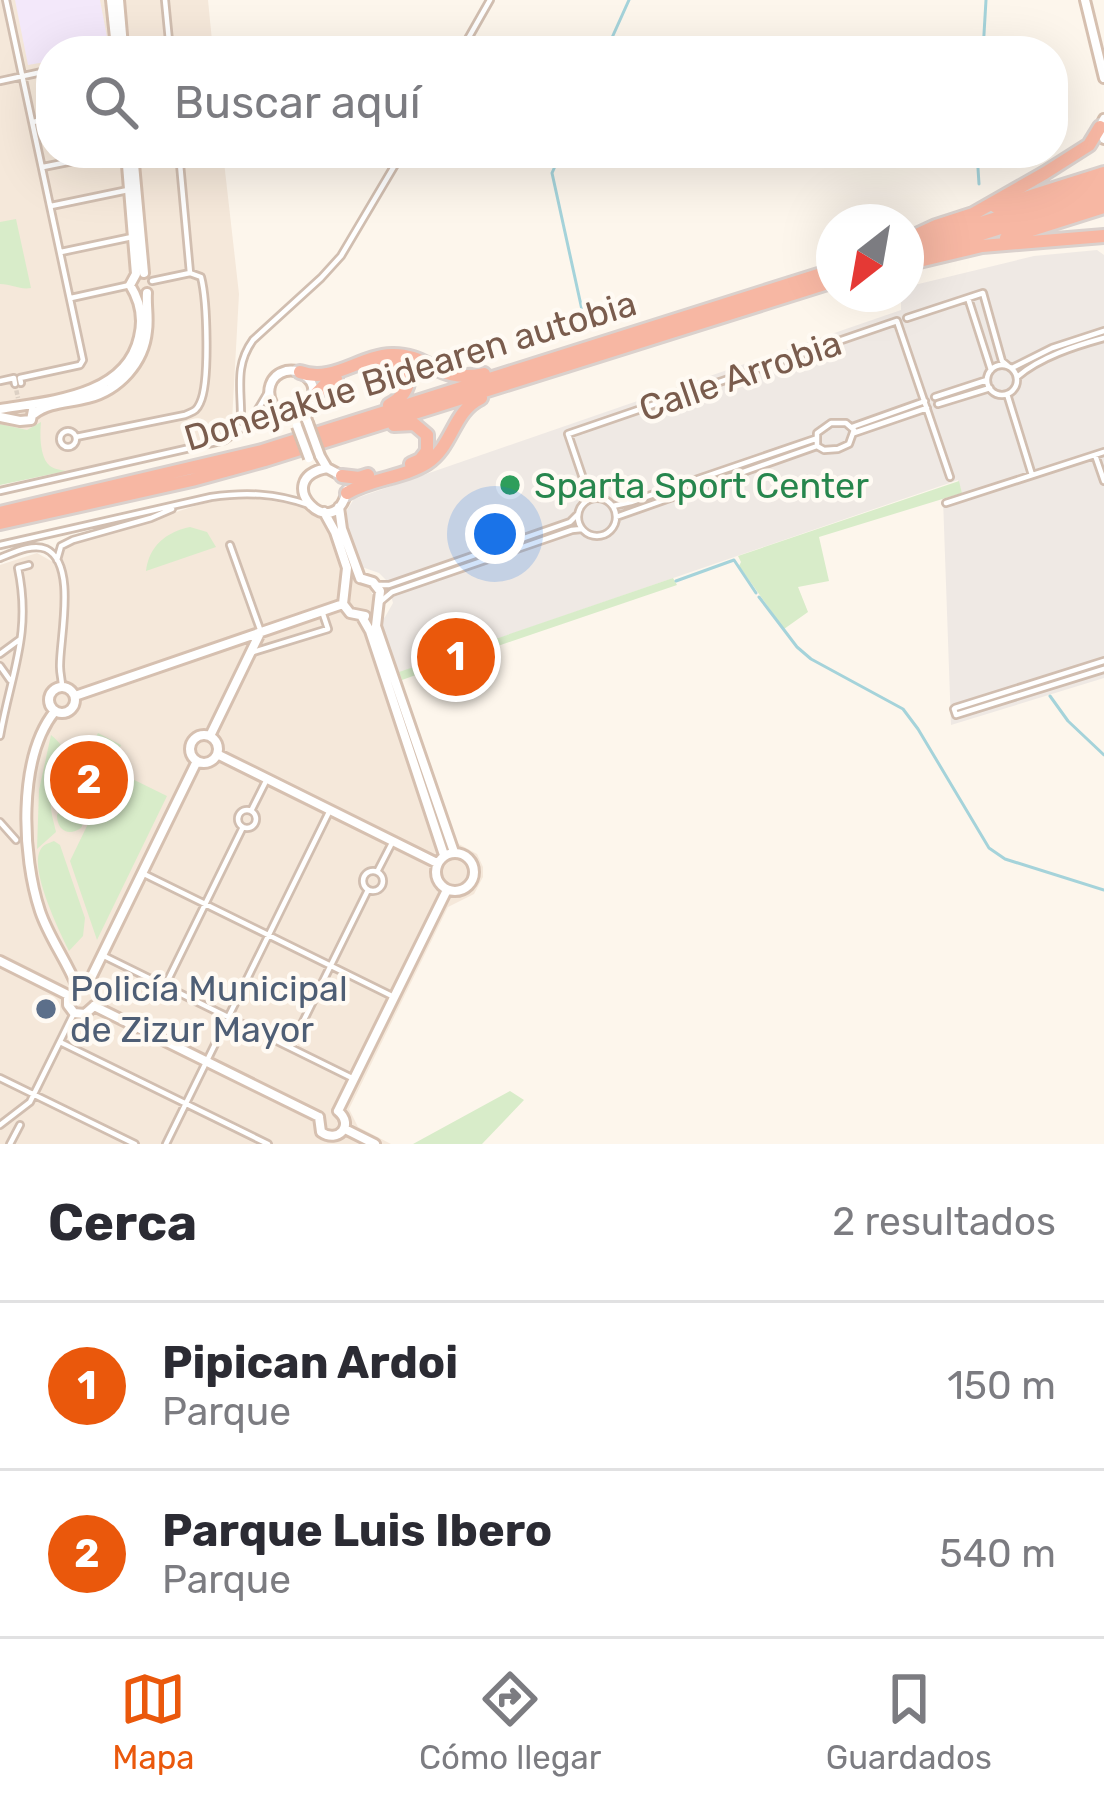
<!DOCTYPE html>
<html lang="es">
<meta charset="utf-8">
<style>
body{margin:0;font-family:Rubik,sans-serif;background:#f7f7f7;color:#2b2b33}
.compass{position:absolute;left:816px;top:204px;width:108px;height:108px;border-radius:50%;background:#fff;box-shadow:0 12px 48px #0002;rotate:211deg}
.you{position:absolute;left:495px;top:534px;width:42px;height:42px;margin:-30px;border:9px solid #fff;border-radius:50%;background:#1a73e8;box-shadow:0 0 0 18px #1a73e833}
.badge{display:grid;place-items:center;width:78px;height:78px;border-radius:50%;background:#ea580c;color:#fff;font-size:39px;font-weight:700}
.pin{position:absolute;translate:-50% -50%;border:6px solid #fff;box-shadow:0 3px 12px #0006}
.list{margin:0;padding:0;list-style:none}
h2{display:flex;justify-content:space-between;align-items:center;height:156px;margin:0;padding:0 48px;font-size:51px}
h2 small{font-size:39px;font-weight:400;color:#7c7c81}
.list li{display:grid;grid-template-columns:78px 1fr auto;gap:36px;align-items:center;box-sizing:border-box;height:168px;padding:0 48px;border-top:3px solid #e1e1e2}
.list b{display:block;font-size:45px;white-space:nowrap}
.list p{margin:0;font-size:39px;white-space:nowrap;color:#7c7c81}
.list em{font-size:39px;font-style:normal;color:#7c7c81}
.icon{flex:none;width:66px;height:66px;fill:none;stroke:currentColor;stroke-width:2;stroke-linecap:round;stroke-linejoin:round}
.map{position:relative;flex:none;width:1104px;height:1144px;overflow:hidden}
.search{position:absolute;background:#fff;box-shadow:0 12px 48px #0002;left:36px;right:36px;top:36px;height:132px;display:flex;align-items:center;gap:30px;box-sizing:border-box;padding:0 42px;border-radius:48px;color:#7c7c81;font-size:45px}
.sheet{height:492px;background:#fff}
nav{display:flex;justify-content:space-around;align-items:center;box-sizing:border-box;height:168px;border-top:3px solid #e1e1e2;background:#fff;font-size:33px;color:#7c7c81}
nav a{display:grid;justify-items:center;gap:6px}
nav .on{color:#ea580c}
.map>svg:first-child{display:block}
.residential{fill:#f5e8da}
.industrial{fill:#efe9e4}
.education{fill:#f3e8fa}
.green{fill:#d8ecc9}
.lines{fill:none;stroke-linecap:round;stroke-linejoin:round}
.stream{stroke:#a5d3da;stroke-width:3}
.street-tunnel{stroke:#dcd0c4;stroke-width:4.5;stroke-dasharray:4.5 2;stroke-linecap:butt}
.street-casing{stroke:#d1beb0;stroke-width:10}
.secondary-casing{stroke:#d6c0b0;stroke-width:14}
.highway-casing{stroke:#dad1cd;stroke-width:18}
.street{stroke:#fff;stroke-width:4.5}
.secondary{stroke:#fff;stroke-width:8}
.highway{stroke:#f7b7a3;stroke-width:12}
.secondary-bridge-casing{stroke:#d6c0b0;stroke-width:14;stroke-linecap:butt}
.secondary-bridge{stroke:#fff;stroke-width:8}
.leisure-dot{fill:#2e9e5b;stroke:#fffaf3;stroke-width:4.5}
.service-dot{fill:#5c6f8a;stroke:#fffaf3;stroke-width:4.5}
.labels{text-anchor:middle;stroke-width:9;stroke-linejoin:round;paint-order:stroke}
.street-label{font-size:36px;fill:#7a5c4d;stroke:#fffaf3}
.leisure-label{font-size:36px;fill:#27864d;stroke:#fffaf3;text-anchor:start}
.service-label{font-size:36px;fill:#4e5e75;stroke:#fffaf3;text-anchor:start}
</style>
<div class="map">
<svg width="1104" height="1144" viewBox="0 0 1104 1144">
<rect width="100%" height="100%" fill="#fdf6ec"/>
<!-- residential -->
<path class="residential" d="M0,0H208L213,51H51V153H223L239,294L232,421L223,437L59,475L47,471L0,431Z
M252,498L297,505L321,517L347,513L382,626L457,843L477,854L483,867V877L474,894L448,907L349,1109L358,1127L391,1144H0V565L37,553L60,566L64,549L69,546L198,505L224,499Z"/>
<!-- industrial -->
<path class="industrial" d="M1097,250L1104,255V678L951,725L943,499L962,493L958,480L395,674L378,623L385,617L393,603L387,581L379,573L362,567L347,524V510L354,499L901,310V294H906V287L1034,256Z"/>
<!-- education -->
<path class="education" d="M15,0H100L107,37L103,38L104,44L95,46V51H51V61L28,65Z"/>
<!-- green -->
<path class="green" d="M16,219L31,288C20,290 12,284 0,284V222Z
M41,422C40,432 39,457 50,466C54,469 61,470 66,471L0,485V424L27,430Z
M959,481L962,493L819,537L829,581L798,587L808,612L784,629L739,566L741,562L738,556Z
M190,527L207,532L216,547L146,571C149,546 166,532 190,527Z
M673,578L677,585L492,648L480,680L424,672L402,680L399,672Z
M98,733L121,745L81,828C68,837 57,830 57,815Z
M51,735C81,759 53,772 51,801C50,812 54,822 56,832L37,849L39,790Z
M114,770L167,796L97,940L70,861Z
M54,841L60,845L85,918L83,936L69,951C59,931 32,875 39,853C42,844 47,844 54,841Z
M510,1091L524,1100L482,1144H413Z"/>
<g class="lines">
<!-- stream -->
<path class="stream" d="M606,51L629,0
M983,51L986,0
M561,153L552,173L584,319
M977,153L979,184
M676,581L734,560L756,593
M759,597L797,647L811,659L903,709L918,729L989,848L1005,859L1104,890
M1050,696L1068,721L1104,755"/>
<!-- street-tunnel -->
<path class="street-tunnel" d="M15,384L18,398"/>
<defs>
<path id="street" d="M6,0L83,360L80,365L20,378L21,383
M165,0L170,51
M148,51L169,46
M461,51L490,0
M0,81L51,70
M33,122L51,118
M179,153L190,273
M43,167L113,153
M51,206L128,190
M61,252L132,237
M71,298L130,285
M968,298L991,370
M907,318L983,293L1002,361L1008,366
M987 380a15 15 0 1 1 30 0a15 15 0 1 1-30 0Z
M1012,368L1052,348L1104,331
M1017,377C1040,357 1075,346 1104,338
M0,381L14,378L15,384
M1007,394L1032,475
M935,397L987,380
M938,404L990,388
M241,415C241,387 235,365 253,340L321,278L341,256L402,153
M852,427L925,401
M60 439a8 8 0 1 1 16 0a8 8 0 1 1-16 0Z
M854,433L927,408
M76,437L185,415C193,411 196,412 200,403C210,383 207,300 201,277L190,273L152,281
M1095,455L1104,481
M0,491L225,440L251,421L267,394
M578 517a19 19 0 1 1 38 0a19 19 0 1 1-38 0Z
M590,499L568,434L897,321L950,477
M946,503L1104,452
M613,506L631,502L815,439
M616,517L817,446L824,450L838,449L849,444L854,430L846,423H831L817,433V446
M0,545L211,497C245,492 275,493 309,505
M230,545L261,632
M0,558C13,553 32,543 46,549C78,564 59,641 60,667C60,674 62,680 62,686
M57,560L61,546L73,540L151,518L172,509
M376,585H389L570,522L578,514
M380,602L392,592L572,530L582,529
M250,653L328,629L323,614
M0,654L19,640
M0,666L10,680
M955,708L1104,661
M954,709L956,715L1104,669
M0,736C11,673 32,634 18,568L29,565
M238 819a9 9 0 1 1 18 0a9 9 0 1 1-18 0Z
M251,811L267,779
M0,822L16,840
M363 881a10 10 0 1 1 20 0a10 10 0 1 1-20 0Z
M377,872L393,841
M142,873L394,997
M102,955L354,1079
M165,986L243,827
M60,1042L268,1144
M291,1046L368,890
M0,1078L135,1144
M0,1125L30,1102L74,1013
M10,1144L20,1125
M166,1144L330,810"/>
<path id="secondary" d="M111,0L116,47
M119,0L123,46
M1085,0L1104,78
M1104,119L1100,127L1104,139
M133,153L144,273
M0,409C48,401 126,397 139,337C144,317 140,301 130,285L136,274L126,153
M34,414C49,402 70,403 88,398C119,390 144,363 147,331C149,318 146,305 147,293
M0,417L20,421
M20,421L31,420L33,410
M308,423L306,418C311,403 321,386 304,375C299,371 292,370 286,371C252,380 275,437 310,406
M320,456L327,468L342,476
M327,468C268,479 335,548 347,490
M339,507L342,529L360,578
M324,512L335,532L347,568L343,604L350,613L365,616
M360,578L373,582L380,591L376,626L454,852
M362,617L370,631L444,855
M49 700a13 13 0 1 1 26 0a13 13 0 1 1-26 0Z
M75,696L343,604
M55,711C17,758 22,857 40,911C49,938 67,961 77,987
M190 749a14 14 0 1 1 28 0a14 14 0 1 1-28 0Z
M210,736L260,633
M217,754L437,863
M436 872a19 19 0 1 1 38 0a19 19 0 1 1-38 0Z
M0,961L68,995
M86,988L197,761
M68,995V1005L74,1013L85,1014L94,1006
M94,1006L319,1117
M338,1111L447,890
M319,1117L321,1132C338,1144 355,1125 338,1111
M345,1129L375,1144"/>
<path id="highway" d="M996,207L1104,173
M1006,238L1104,207
M906,240L936,226L973,214L1045,173L1089,145L1100,127
M911,245L1104,184
M906,258L1104,195
M919,261L982,246L1104,236
M383,362C415,363 416,391 389,405
M300,372C333,384 359,356 392,355C430,354 437,384 484,374
M314,396L329,381L336,379
M394,425L414,424L427,435V451L420,460L411,464
M342,476L359,478L368,475
M347,493C372,478 403,478 427,463C453,446 453,411 481,398
M0,513L262,451L834,270
M0,523L192,480L265,460L834,281"/>
</defs>
<!-- street casing -->
<use href="#street" class="street-casing"/>
<!-- secondary casing -->
<use href="#secondary" class="secondary-casing"/>
<!-- highway casing -->
<use href="#highway" class="highway-casing"/>
<!-- street -->
<use href="#street" class="street"/>
<!-- secondary -->
<use href="#secondary" class="secondary"/>
<!-- highway -->
<use href="#highway" class="highway"/>
<defs>
<path id="secondary-bridge" d="M308,423L320,456
M297,426L309,458"/>
</defs>
<!-- secondary-bridge casing -->
<use href="#secondary-bridge" class="secondary-bridge-casing"/>
<!-- secondary-bridge -->
<use href="#secondary-bridge" class="secondary-bridge"/>
</g>
<!-- markers -->
<circle class="leisure-dot" cx="510" cy="485" r="12"/>
<circle class="service-dot" cx="46" cy="1009" r="12"/>
<g class="labels">
<!-- street labels -->
<g class="street-label">
<text transform="translate(410 370) rotate(-17)" y="13">Donejakue Bidearen autobia</text>
<text transform="translate(740 375) rotate(-19)" y="13">Calle Arrobia</text>
</g>
<!-- leisure labels -->
<g class="leisure-label">
<text x="534" y="498">Sparta Sport Center</text>
</g>
<!-- service labels -->
<g class="service-label">
<text x="70" y="1001">Policía Municipal<tspan x="70" dy="41">de Zizur Mayor</tspan></text>
</g>
</g>
</svg>
<svg class="compass" viewBox="-18 -18 36 36"><path d="M0-13l5 13h-10z" fill="#e53935"/><path d="M0 13l5-13h-10z" fill="#7c7c81"/></svg>
<div class="you"></div>
<div class="pin badge" style="left:456px;top:657px">1</div>
<div class="pin badge" style="left:89px;top:780px">2</div>
<div class="search"><svg class="icon" aria-label="search" viewBox="0 0 24 24"><circle cx="10" cy="10" r="6"/><path d="M15 15l6 6"/></svg>Buscar aquí</div>
</div>
<section class="sheet">
<h2>Cerca<small>2 resultados</small></h2>
<ul class="list">
<li><span class="badge">1</span><div><b>Pipican Ardoi</b><p>Parque</p></div><em>150 m</em></li>
<li><span class="badge">2</span><div><b>Parque Luis Ibero</b><p>Parque</p></div><em>540 m</em></li>
</ul>
</section>
<nav>
<a class="on"><svg class="icon" aria-label="map" viewBox="0 0 24 24"><path d="M3 6l6-2 6 2 6-2v14l-6 2-6-2-6 2zM9 4v14M15 6v14"/></svg>Mapa</a>
<a><svg class="icon" aria-label="directions" viewBox="0 0 24 24"><path d="M12 3l9 9-9 9-9-9zM9 14v-3h6M13 9l2 2-2 2"/></svg>Cómo llegar</a>
<a><svg class="icon" aria-label="saved" viewBox="0 0 24 24"><path d="M7 4h10v16l-5-4-5 4z"/></svg>Guardados</a>
</nav>
